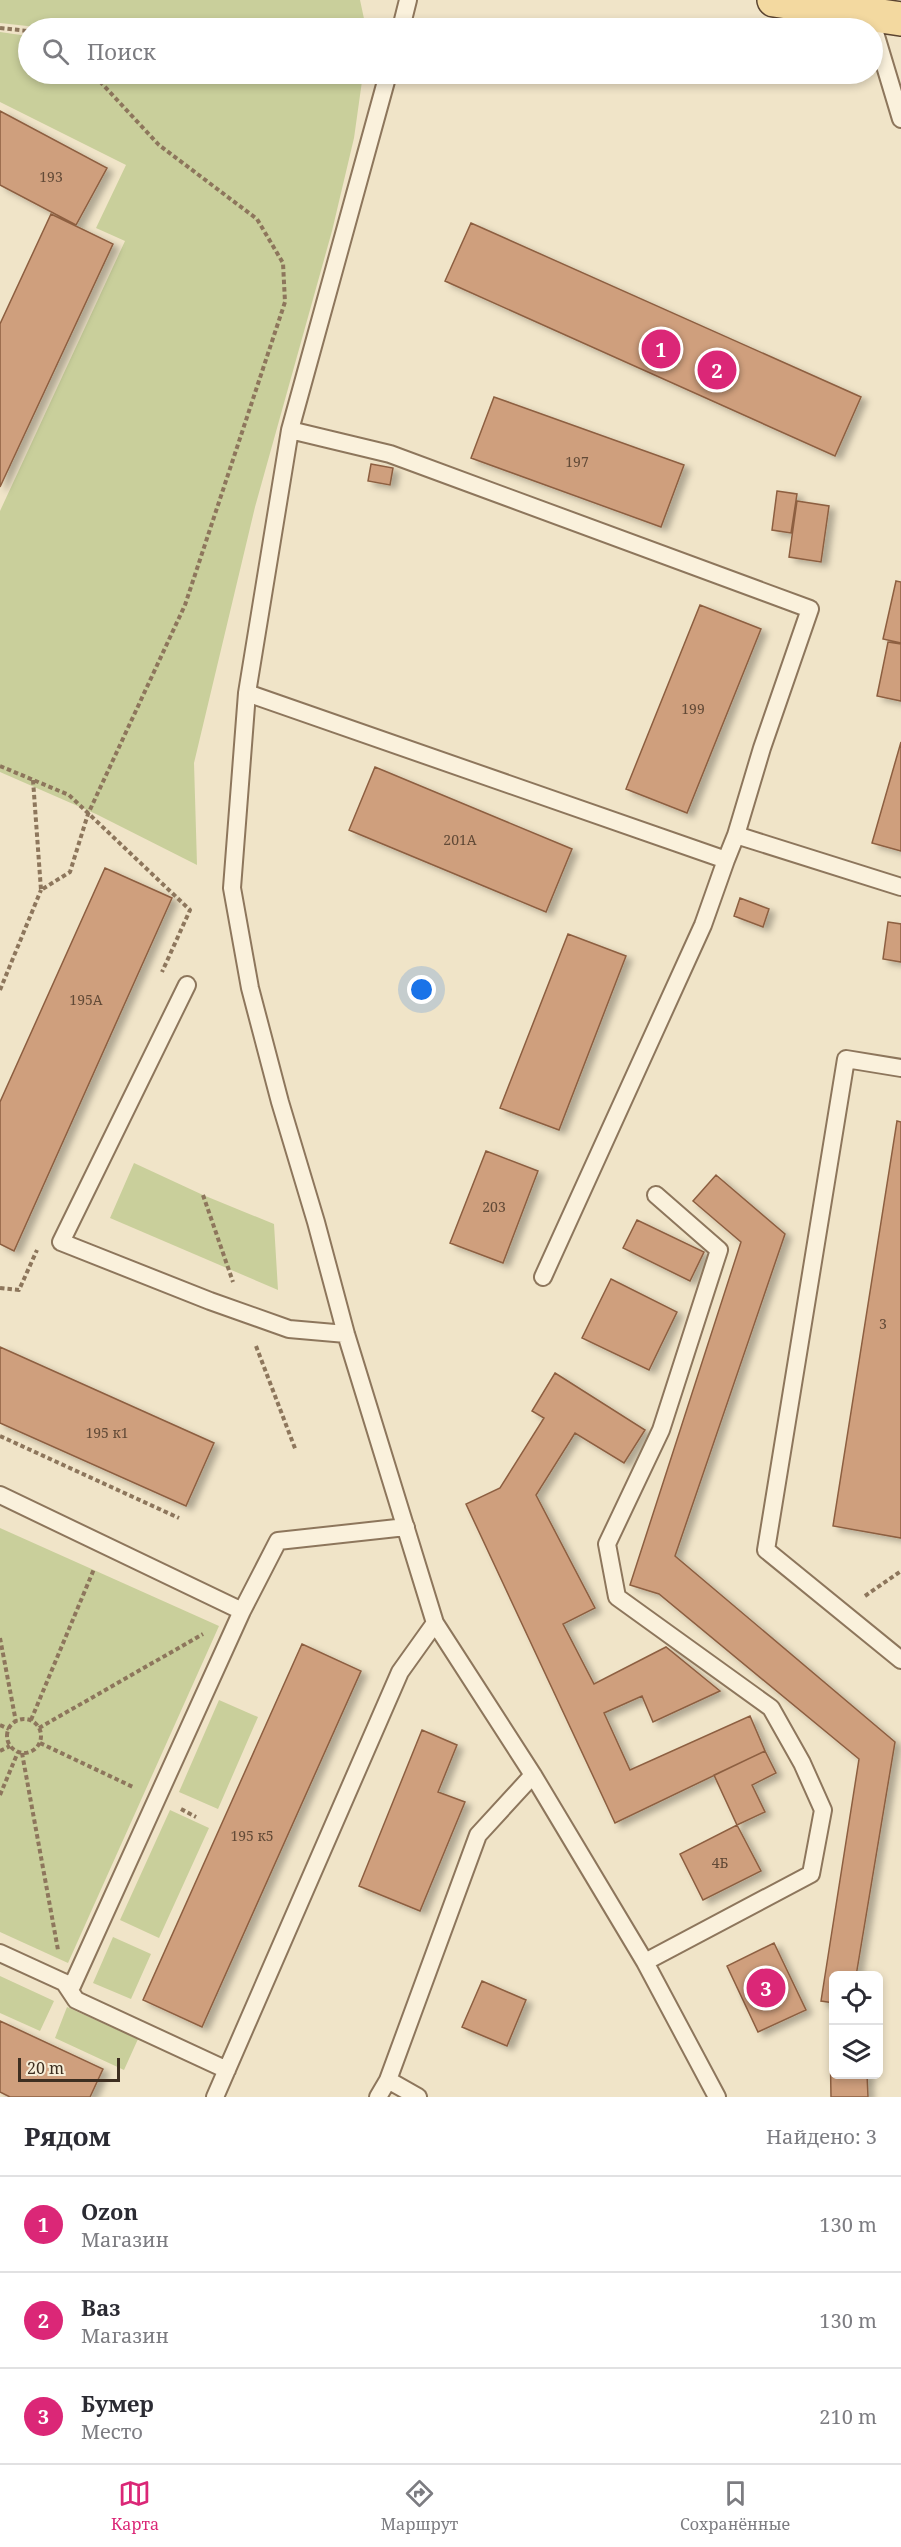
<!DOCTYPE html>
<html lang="ru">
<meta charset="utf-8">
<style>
body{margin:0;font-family:"Noto Serif",serif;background:#f2f2f3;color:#2b2b33}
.controls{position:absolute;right:18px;bottom:18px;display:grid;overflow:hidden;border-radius:9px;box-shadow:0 3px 9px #0003}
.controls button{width:54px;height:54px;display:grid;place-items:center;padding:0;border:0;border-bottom:2px solid #e1e1e2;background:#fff;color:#2b2b33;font:30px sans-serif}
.scale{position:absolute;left:18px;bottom:15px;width:102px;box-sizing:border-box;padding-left:6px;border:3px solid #3d2e20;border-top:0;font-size:16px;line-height:21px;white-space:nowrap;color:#3d2e20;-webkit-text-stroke:4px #f7eed8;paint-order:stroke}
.you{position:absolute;left:422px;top:990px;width:21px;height:21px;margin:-15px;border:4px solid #fff;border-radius:50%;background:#1a73e8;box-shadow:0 0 0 9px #1a73e833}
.badge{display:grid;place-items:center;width:39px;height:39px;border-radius:50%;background:#db2777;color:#fff;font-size:20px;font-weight:700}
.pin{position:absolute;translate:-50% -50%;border:3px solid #fff;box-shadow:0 2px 6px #0006}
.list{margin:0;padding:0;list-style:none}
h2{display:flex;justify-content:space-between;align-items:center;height:78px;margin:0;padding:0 24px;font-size:26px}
h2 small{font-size:20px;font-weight:400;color:#7c7c81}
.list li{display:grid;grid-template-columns:39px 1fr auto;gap:18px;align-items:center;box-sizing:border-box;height:96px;padding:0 24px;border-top:2px solid #e1e1e2}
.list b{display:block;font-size:22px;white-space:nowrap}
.list p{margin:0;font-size:20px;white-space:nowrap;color:#7c7c81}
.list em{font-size:20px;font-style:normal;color:#7c7c81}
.icon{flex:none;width:33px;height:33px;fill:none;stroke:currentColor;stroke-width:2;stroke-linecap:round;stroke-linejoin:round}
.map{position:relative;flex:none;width:901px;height:2097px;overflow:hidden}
.search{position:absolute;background:#fff;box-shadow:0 3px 9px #0003;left:18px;right:18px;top:18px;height:66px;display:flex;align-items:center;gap:15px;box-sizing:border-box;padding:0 21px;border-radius:33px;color:#7c7c81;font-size:22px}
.sheet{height:366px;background:#fff}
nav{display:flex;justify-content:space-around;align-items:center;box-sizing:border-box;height:84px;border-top:2px solid #e1e1e2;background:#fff;font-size:16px;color:#7c7c81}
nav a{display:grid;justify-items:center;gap:3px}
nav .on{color:#db2777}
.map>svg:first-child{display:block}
.green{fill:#c9cf9b}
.building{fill:#cf9f7d;stroke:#8d5f41;stroke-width:1.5;filter:url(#shadow)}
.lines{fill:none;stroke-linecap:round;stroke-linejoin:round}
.service-casing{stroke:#8d765c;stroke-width:20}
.primary-casing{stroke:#5b4430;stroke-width:36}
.path{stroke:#8d765c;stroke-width:4;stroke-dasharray:4.5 3;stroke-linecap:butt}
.service{stroke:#faf1dc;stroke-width:16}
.primary{stroke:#f3d9a0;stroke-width:33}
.labels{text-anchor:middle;stroke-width:6;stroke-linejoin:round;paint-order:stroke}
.number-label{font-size:14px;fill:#624a37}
</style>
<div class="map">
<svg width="901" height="2097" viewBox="0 0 901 2097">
<defs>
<filter id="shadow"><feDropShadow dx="6" dy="4" stdDeviation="3" flood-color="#0004"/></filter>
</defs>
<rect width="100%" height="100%" fill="#f0e4c8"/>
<!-- green -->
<path class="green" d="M0,0H360L366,28H45L0,23Z
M0,32L28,36V74H363L354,138L332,231L255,507L194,763L197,865L96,814L0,772V511L125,241L96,228L126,165L0,102Z
M134,1163L203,1195L274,1224L278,1290L110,1218Z
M0,1528L219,1626L68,1963L0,1932Z
M219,1700L258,1717L218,1809L179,1792Z
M170,1810L209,1828L159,1938L120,1920Z
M113,1937L151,1954L131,1999L93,1983Z
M0,1976L54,2001L40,2031L0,2013Z
M67,2007L138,2039L124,2070L55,2038Z"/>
<!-- building -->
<path class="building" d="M0,111L107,168L76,225L0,185Z
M51,214L113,244L0,487V324Z
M471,223L861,397L835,456L445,281Z
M494,397L684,465L661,527L471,458Z
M371,464L393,468L390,485L368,481Z
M777,491L797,494L791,533L772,530Z
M797,501L829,506L821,562L789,557Z
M896,581L901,582V643L883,639Z
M700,605L761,629L687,813L626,789Z
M888,642L901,644V701L877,696Z
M901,742V851L872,843Z
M375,767L572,849L546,912L349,830Z
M105,868L172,898L14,1251L0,1244V1102Z
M740,898L769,909L763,927L734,916Z
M888,922L901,924V962L883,959Z
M568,934L626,956L559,1130L500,1108Z
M897,1121L901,1122V1538L833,1526Z
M486,1151L538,1171L503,1263L450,1243Z
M716,1175L785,1234L675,1556L895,1742L856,1976H834V2003L821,2001L859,1759L659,1594L630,1585L741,1242L693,1201Z
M637,1220L704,1252L690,1281L623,1248Z
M611,1279L677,1312L649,1370L582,1338Z
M0,1347L214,1443L186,1506L0,1423Z
M555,1373L645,1430L624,1463L575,1433L536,1495L595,1608L563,1624L594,1684L666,1647L720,1691L653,1722L642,1696L604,1713L630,1770L750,1716L765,1751L615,1823L466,1504L500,1488L544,1418L532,1411Z
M302,1644L361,1671L202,2027L143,2000Z
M422,1730L457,1745L438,1792L465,1802L420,1911L359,1886Z
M765,1751L776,1773L752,1785L765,1812L737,1825L714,1775Z
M737,1825L761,1871L703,1900L680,1854Z
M774,1943L806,2010L758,2032L727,1966Z
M482,1981L526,2000L507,2046L462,2027Z
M0,2021L103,2069L90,2097H10L0,2092Z
M830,2035H834V2074H867L868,2097H831Z"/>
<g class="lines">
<defs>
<path id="service" d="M870,16L901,119
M401,28L408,0
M388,74L290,430L247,693L232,888L250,988L280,1102L316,1222L346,1334L435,1623L533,1775L645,1962L717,2097
M290,430L390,454L810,609L762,748L736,835L726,860
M247,693L726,860L703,925L543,1277
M736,835L901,887
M187,985L61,1242L210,1301L289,1329L346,1334
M901,1068L846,1059L766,1550L901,1660
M0,1495L242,1611
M0,1953L72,1986L242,1611L278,1541L406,1527
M645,1962L811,1874L823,1810L802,1763L771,1708L617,1597L607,1544L661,1430L719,1250L656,1195
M64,1982L76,2000L227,2070
M388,2080L418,2097
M215,2097L400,1672L435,1623
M378,2097L388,2080L478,1835L533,1775"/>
<path id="primary" d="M774,0L901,19"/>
</defs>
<!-- service casing -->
<use href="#service" class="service-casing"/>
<!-- primary casing -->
<use href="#primary" class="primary-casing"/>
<!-- path -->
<path class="path" d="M0,28L28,31
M446,28L488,22L547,28
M0,766L69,795L190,910L162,972
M33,780L41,890L70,872L88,814L185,605L285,302L283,263L257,219L159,145L93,74
M0,990L41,890
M203,1195L233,1282
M0,1288L19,1290L37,1250
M256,1346L296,1451
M0,1436L179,1518
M865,1596L901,1571
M0,1638L16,1722
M7 1736a17 17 0 1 1 34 0a17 17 0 1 1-34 0Z
M31,1720L94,1569
M0,1725L9,1729
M39,1728L203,1634
M40,1743L133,1787
M0,1751L10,1746
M22,1753L58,1950
M0,1795L18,1752
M181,1809L196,1817"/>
<!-- service -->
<use href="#service" class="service"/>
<!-- primary -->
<use href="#primary" class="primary"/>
</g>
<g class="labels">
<!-- number labels -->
<g class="number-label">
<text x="51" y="182">193</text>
<text x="577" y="467">197</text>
<text x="693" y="714">199</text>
<text x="460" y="845">201А</text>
<text x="86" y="1005">195А</text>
<text x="494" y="1212">203</text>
<text x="883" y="1329">3</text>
<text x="107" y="1438">195 к1</text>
<text x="252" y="1841">195 к5</text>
<text x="720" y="1868">4Б</text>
</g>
</g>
</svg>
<div class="controls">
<button><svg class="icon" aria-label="locate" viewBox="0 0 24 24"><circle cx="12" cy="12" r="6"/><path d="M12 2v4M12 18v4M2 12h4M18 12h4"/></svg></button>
<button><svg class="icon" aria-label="layers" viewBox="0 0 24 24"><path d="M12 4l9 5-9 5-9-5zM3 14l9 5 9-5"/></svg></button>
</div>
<div class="scale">20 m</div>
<div class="you"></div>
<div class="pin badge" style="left:661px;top:349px">1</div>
<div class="pin badge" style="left:717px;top:370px">2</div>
<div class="pin badge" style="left:766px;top:1988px">3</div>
<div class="search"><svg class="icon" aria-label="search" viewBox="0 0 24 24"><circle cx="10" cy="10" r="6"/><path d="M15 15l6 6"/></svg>Поиск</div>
</div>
<section class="sheet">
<h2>Рядом<small>Найдено: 3</small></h2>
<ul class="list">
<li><span class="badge">1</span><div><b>Ozon</b><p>Магазин</p></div><em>130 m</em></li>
<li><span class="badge">2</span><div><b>Ваз</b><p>Магазин</p></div><em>130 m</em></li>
<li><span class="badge">3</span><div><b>Бумер</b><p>Место</p></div><em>210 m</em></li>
</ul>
</section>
<nav>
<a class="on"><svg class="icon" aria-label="map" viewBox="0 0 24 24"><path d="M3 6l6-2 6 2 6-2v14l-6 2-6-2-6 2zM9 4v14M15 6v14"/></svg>Карта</a>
<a><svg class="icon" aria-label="directions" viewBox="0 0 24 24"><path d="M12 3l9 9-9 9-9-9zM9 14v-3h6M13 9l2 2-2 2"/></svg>Маршрут</a>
<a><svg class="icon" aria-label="saved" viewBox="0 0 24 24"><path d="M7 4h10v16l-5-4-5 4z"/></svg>Сохранённые</a>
</nav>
